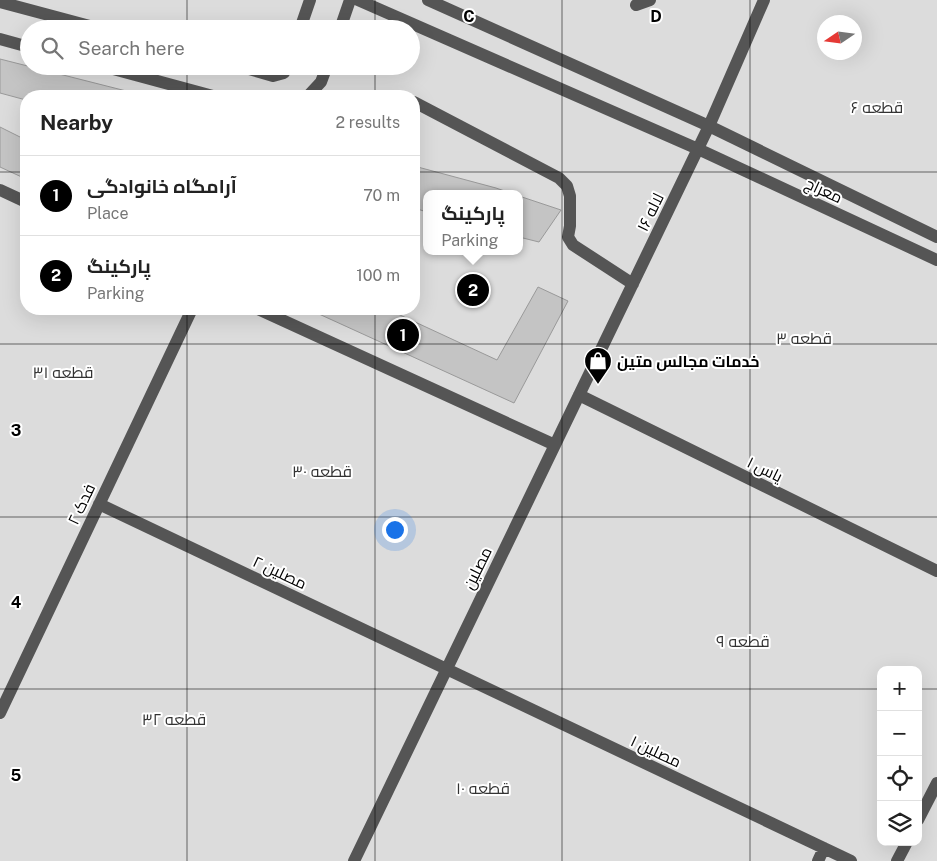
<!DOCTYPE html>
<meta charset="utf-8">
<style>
body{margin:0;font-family:"Public Sans",Cairo,sans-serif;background:#f6f6f6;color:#222}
.controls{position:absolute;right:15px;bottom:15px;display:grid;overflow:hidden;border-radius:10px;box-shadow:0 5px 20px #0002}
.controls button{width:45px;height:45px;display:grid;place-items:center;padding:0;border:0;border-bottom:1px solid #e0e0e0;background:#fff;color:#222;font:25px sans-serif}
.compass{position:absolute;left:817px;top:15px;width:45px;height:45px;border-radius:50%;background:#fff;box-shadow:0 5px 20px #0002;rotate:257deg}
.you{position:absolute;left:394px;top:529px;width:18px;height:18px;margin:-12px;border:4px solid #fff;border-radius:50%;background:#1a73e8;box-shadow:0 0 0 8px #1a73e833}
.badge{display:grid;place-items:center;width:32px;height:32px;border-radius:50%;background:#000;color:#fff;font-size:16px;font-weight:700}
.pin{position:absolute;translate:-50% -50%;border:2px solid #fff;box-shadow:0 1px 5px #0006}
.popup{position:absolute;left:423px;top:190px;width:100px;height:65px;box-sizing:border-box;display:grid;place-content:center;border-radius:10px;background:#fff;filter:drop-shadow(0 1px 4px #0005);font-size:16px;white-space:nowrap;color:#767676}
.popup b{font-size:19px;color:#222}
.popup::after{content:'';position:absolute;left:50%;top:100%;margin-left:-10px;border:10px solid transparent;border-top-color:#fff}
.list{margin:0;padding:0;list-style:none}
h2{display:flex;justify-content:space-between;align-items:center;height:65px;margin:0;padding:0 20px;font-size:21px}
h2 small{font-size:16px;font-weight:400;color:#767676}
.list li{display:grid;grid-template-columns:32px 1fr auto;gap:15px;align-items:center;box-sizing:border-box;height:80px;padding:0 20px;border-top:1px solid #e0e0e0}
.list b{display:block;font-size:19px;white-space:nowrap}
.list p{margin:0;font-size:16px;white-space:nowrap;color:#767676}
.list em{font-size:16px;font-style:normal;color:#767676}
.icon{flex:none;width:28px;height:28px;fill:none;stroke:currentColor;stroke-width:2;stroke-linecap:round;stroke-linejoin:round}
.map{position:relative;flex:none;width:937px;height:861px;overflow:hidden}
.search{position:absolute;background:#fff;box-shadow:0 5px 20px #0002;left:20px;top:20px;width:400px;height:55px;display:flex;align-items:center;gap:12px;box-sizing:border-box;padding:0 18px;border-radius:28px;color:#767676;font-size:19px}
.panel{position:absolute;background:#fff;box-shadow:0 5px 20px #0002;left:20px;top:90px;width:400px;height:225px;border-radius:20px}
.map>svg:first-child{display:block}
.green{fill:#dcdcdc;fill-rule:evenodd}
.building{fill:#c4c4c4;stroke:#999}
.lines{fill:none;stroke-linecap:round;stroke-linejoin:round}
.minor{stroke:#555;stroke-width:12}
.grid{fill:none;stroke:#000;stroke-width:1;stroke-opacity:0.55}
.labels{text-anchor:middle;stroke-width:4;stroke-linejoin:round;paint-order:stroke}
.park-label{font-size:16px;fill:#333;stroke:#fff}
.street-label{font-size:16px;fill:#000;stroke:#fff}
.poi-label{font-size:16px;font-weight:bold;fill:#000;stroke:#fff;text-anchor:start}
.grid-label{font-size:16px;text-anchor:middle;font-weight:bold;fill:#000;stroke:#fff;stroke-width:4;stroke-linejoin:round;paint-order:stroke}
</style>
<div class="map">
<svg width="937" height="861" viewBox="0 0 937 861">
<rect width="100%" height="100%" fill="#fff"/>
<!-- green -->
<path class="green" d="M0,0H937V861H0ZM824,22H854V52H824ZM29,29H411V66H29ZM26,96H414V309H26ZM427,194H519V251H427ZM881,670H918V842H881Z"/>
<!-- building -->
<path class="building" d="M0,59L146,96H26V100L0,93Z
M0,127L26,140V179L0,167Z
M414,166L496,188L513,194H427V212L414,208Z
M519,196L561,210L539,242L519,237Z
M538,287L568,301L514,403L308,309H387L497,360Z"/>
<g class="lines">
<!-- minor -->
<path class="minor" d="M358,0L698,149L937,260
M428,0L709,126L937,237
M0,2L101,29
M636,5L650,0
M300,29L310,0
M340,29L350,0
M0,39L29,47
M102,66L213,96
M239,66L273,76L284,73L287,66
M308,96L321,82L327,66
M414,102L559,178L567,186L570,196V226L568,237L573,245L633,284
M0,190L26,202
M258,309L555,445
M579,395L937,571
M99,504L851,861
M0,713L192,309
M918,820L937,783
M354,861L709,126L764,0
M818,861L824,848
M897,861L907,842"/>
</g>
<!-- grid -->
<path class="grid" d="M187,0V29M375,0V29M562,0V861M750,0V861M187,66V96M375,66V96M0,172H26M414,172H937M187,309V861M375,309V861M0,344H937M0,517H937M0,689H881M918,689H937"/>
<!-- icons -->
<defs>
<symbol id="shop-pin" viewBox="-11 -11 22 30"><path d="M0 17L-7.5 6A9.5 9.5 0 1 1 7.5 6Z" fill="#000" stroke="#fff"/><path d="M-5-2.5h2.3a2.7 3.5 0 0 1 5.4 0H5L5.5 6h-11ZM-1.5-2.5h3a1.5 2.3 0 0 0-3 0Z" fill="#fff"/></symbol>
</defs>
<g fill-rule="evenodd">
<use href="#shop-pin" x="582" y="345" width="32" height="43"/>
</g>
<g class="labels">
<!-- park labels -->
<g class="park-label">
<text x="877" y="113">قطعه ۶</text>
<text x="804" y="344">قطعه ۳</text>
<text x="63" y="378">قطعه ۳۱</text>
<text x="322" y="477">قطعه ۳۰</text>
<text x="743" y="647">قطعه ۹</text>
<text x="174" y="725">قطعه ۳۲</text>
<text x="483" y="794">قطعه ۱۰</text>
</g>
<!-- street labels -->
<g class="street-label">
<text transform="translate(824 190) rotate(25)" y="6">معراج</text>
<text transform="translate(650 212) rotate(-64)" y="6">لاله ۱۶</text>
<text transform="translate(765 469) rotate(26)" y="6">یاس ۱</text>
<text transform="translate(81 504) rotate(-65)" y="6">فدک ۲</text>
<text transform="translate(477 568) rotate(-64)" y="6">مصلین</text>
<text transform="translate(280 572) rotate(25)" y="6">مصلین ۲</text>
<text transform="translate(656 751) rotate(25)" y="6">مصلین ۱</text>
</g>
<!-- poi labels -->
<g class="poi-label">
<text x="617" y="367">خدمات مجالس متین</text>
</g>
</g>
<g class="grid-label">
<text x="469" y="22">C</text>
<text x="656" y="22">D</text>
<text x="16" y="436">3</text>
<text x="16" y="608">4</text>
<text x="16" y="781">5</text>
</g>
</svg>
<div class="controls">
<button>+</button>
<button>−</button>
<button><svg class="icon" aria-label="locate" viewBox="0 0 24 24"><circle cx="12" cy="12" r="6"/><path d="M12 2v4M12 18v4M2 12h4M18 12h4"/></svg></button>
<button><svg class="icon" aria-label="layers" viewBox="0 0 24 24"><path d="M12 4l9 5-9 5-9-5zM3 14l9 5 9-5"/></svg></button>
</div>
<svg class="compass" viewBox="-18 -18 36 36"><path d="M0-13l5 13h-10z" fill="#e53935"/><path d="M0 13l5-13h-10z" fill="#767676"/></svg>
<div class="you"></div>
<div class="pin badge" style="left:403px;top:335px">1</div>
<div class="pin badge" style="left:473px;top:290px">2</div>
<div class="popup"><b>پارکینگ</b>Parking</div>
<div class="search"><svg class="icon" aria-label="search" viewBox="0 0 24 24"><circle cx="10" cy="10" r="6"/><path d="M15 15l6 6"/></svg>Search here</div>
<section class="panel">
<h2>Nearby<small>2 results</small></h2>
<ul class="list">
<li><span class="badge">1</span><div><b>آرامگاه خانوادگی</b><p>Place</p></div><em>70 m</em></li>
<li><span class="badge">2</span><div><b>پارکینگ</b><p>Parking</p></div><em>100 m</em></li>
</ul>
</section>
</div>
